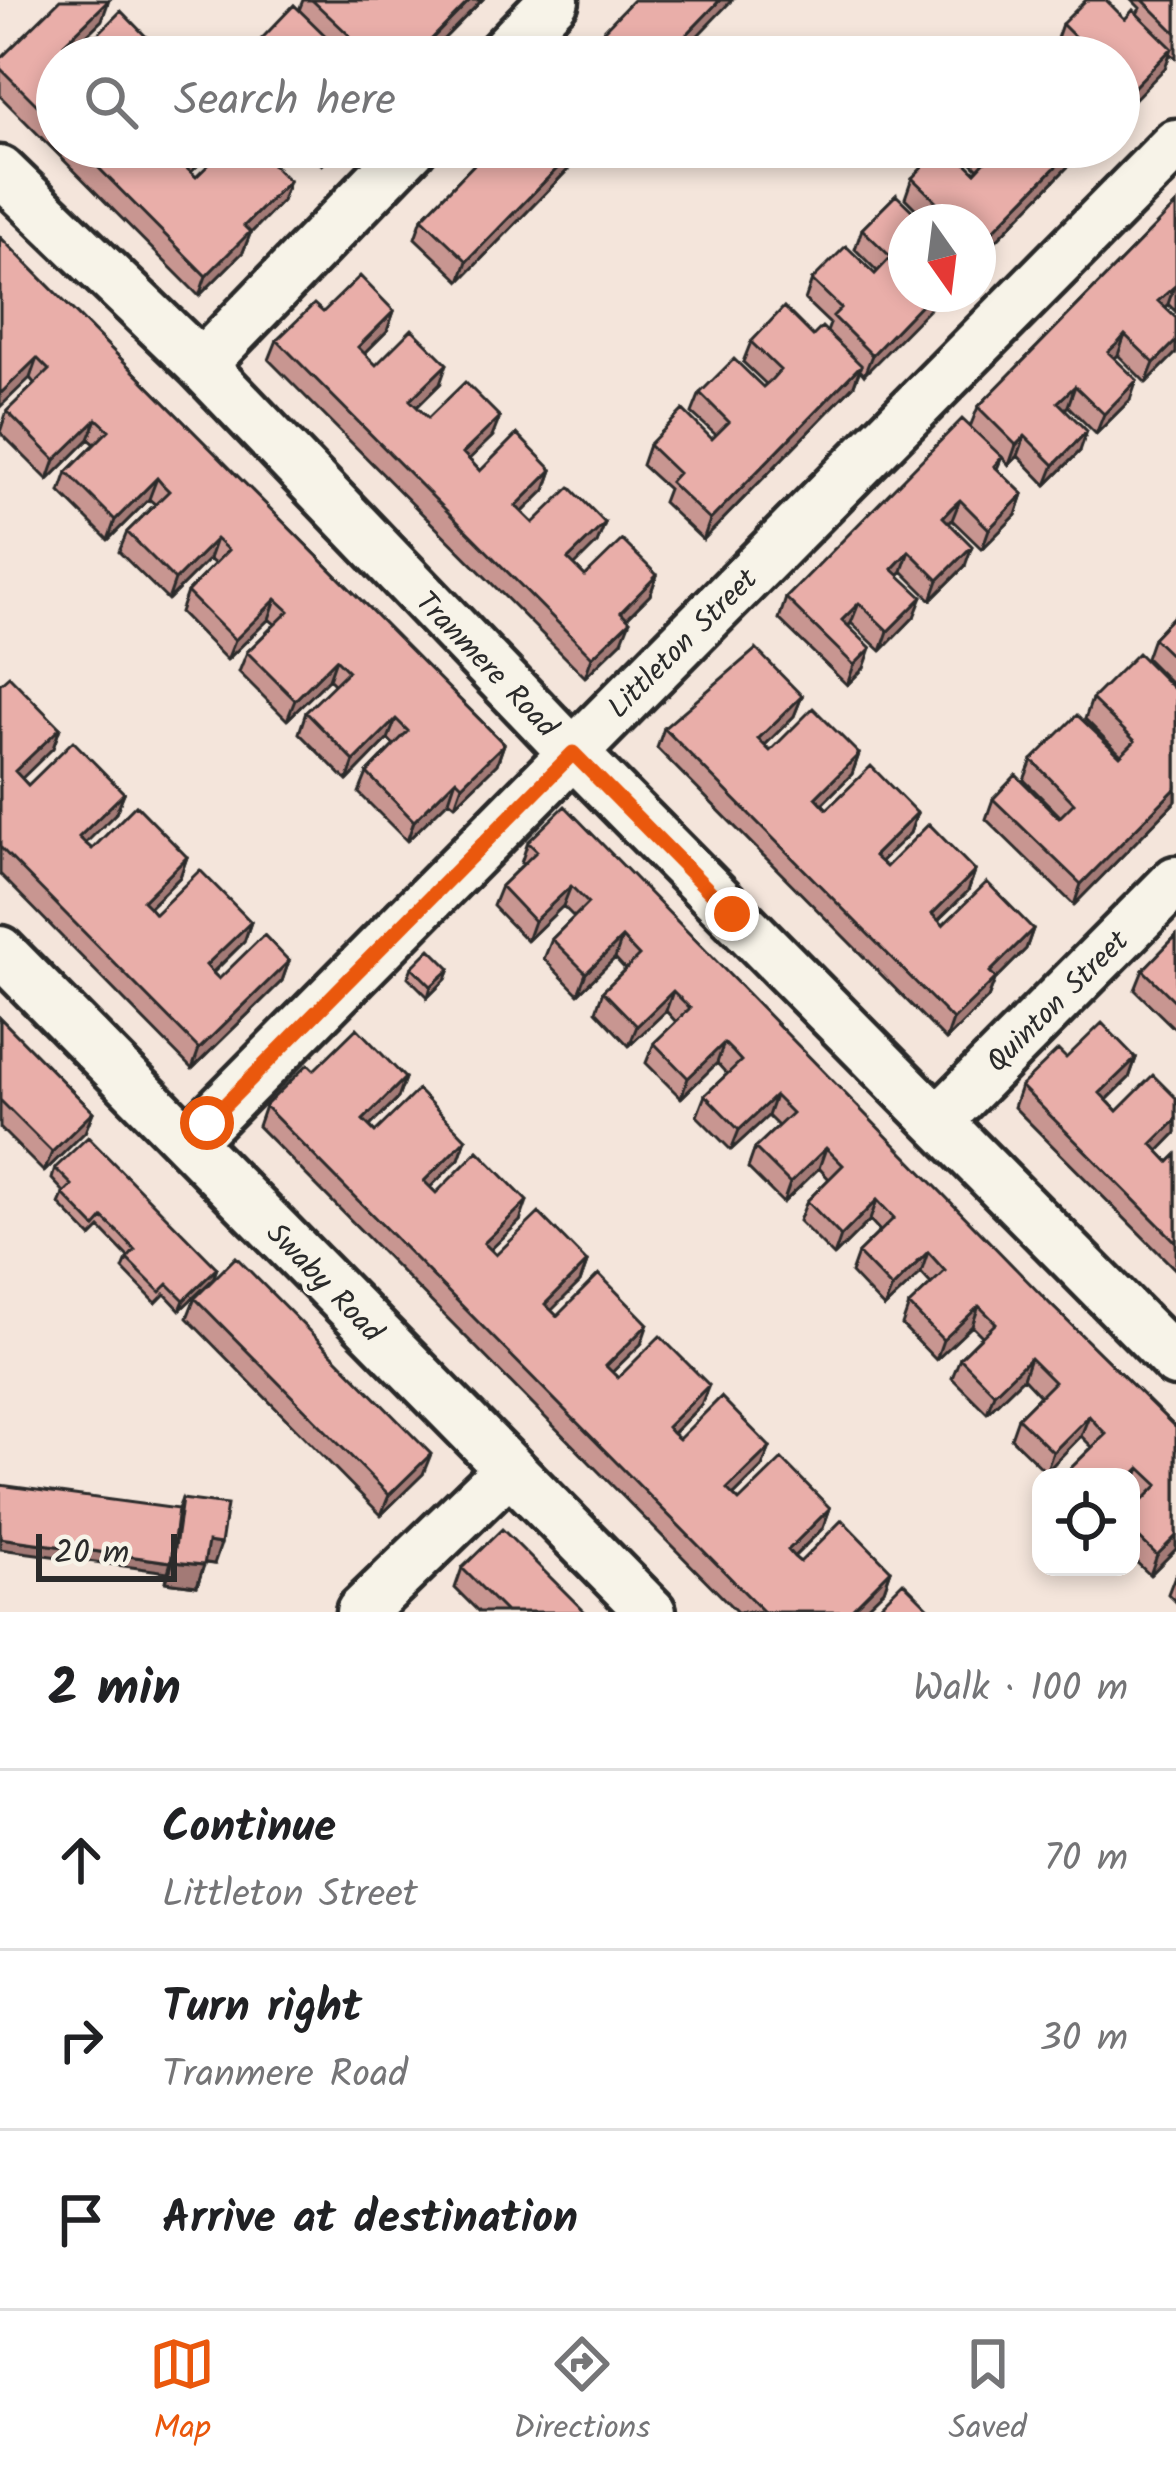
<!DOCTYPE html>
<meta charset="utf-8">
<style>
body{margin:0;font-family:Kalam,sans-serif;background:#f6f6f6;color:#202124}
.controls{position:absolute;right:36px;bottom:36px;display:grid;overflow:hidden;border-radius:24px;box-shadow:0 6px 18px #0003}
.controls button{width:108px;height:108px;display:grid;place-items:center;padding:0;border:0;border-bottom:3px solid #e0e0e0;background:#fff;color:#202124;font:60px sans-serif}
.compass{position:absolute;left:888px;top:204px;width:108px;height:108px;border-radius:50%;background:#fff;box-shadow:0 6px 18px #0003;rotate:166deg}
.scale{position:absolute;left:36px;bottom:30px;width:141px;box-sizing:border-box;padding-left:12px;border:6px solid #2b2b2b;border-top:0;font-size:33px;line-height:42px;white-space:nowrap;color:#2b2b2b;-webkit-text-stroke:9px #f7f3e8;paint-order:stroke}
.stop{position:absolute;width:36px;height:36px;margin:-27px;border:9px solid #ea580c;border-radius:50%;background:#fff}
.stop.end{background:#ea580c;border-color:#fff;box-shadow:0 3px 12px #0008}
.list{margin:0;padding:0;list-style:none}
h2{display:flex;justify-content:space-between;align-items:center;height:156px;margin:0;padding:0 48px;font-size:51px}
h2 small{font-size:39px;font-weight:400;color:#757577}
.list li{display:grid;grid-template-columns:78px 1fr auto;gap:36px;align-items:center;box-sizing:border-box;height:180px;padding:0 48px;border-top:3px solid #e0e0e0}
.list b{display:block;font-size:45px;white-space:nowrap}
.list p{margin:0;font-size:39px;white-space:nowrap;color:#757577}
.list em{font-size:39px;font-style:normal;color:#757577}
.icon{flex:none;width:66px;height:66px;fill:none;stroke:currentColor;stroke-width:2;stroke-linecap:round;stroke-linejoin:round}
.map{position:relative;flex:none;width:1176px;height:1612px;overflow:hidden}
.search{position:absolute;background:#fff;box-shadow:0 6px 18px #0003;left:36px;right:36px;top:36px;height:132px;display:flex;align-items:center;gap:30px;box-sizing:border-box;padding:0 42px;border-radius:66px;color:#757577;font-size:45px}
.sheet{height:696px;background:#fff}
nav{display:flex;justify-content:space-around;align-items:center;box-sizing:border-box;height:168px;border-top:3px solid #e0e0e0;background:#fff;font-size:33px;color:#757577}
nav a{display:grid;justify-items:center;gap:6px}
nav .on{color:#ea580c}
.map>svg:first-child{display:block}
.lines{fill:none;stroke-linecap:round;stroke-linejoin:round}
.minor-casing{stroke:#2b2b2b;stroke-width:57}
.minor{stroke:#f7f3e8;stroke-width:48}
.wall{fill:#c89691;stroke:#2b2b2b;stroke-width:3}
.shaded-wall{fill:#a37a76;stroke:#2b2b2b;stroke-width:3}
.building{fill:#e9aea9;stroke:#2b2b2b;stroke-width:3}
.route{stroke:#ea580c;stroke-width:15}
.labels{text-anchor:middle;stroke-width:9;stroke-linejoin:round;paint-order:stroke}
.street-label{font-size:30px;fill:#2b2b2b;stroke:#f7f3e8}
</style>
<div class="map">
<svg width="1176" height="1612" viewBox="0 0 1176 1612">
<rect width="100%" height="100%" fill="#f4e5db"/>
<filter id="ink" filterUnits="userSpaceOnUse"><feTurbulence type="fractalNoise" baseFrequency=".00833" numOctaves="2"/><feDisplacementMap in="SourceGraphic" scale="24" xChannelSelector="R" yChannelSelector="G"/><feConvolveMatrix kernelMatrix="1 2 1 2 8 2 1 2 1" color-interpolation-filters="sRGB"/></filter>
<g filter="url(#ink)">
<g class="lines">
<defs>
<path id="minor" d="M499,57L554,0
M0,171L201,365L573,753L1176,1362
M201,365L412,147
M0,951L651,1612
M938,1121L1176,881
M188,1142L1176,144
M361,1612L509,1469"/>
</defs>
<!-- minor casing -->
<use href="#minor" class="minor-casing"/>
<!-- minor -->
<use href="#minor" class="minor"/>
</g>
<!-- wall -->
<path class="wall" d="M303,0H482L426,57H246L247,54L299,10Z
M1132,0H1176V58L1170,54L1165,68L1119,57H1068L1055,44L1062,24L1125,19L1137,14L1140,8Z
M102,20L70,51L76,56L166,57H57V147H216L191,172L196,177L289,181L282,201L250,234L243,252L199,296L0,96V59Z
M303,147H339L322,165Z
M491,147H590L460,281L415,238L422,218Z
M956,147H1087L978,259V222L927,220L905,198L912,178L975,172L978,169Z
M896,195L906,294L864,375L860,370L854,385L703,540L663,502L668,489L642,465L649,445L712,439L716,435L692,413L700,393L763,387L766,384L743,362L751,342L813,336L827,332L830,324L805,300L812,280L875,274L877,271L855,249L862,229Z
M1176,205V312L1168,304L1165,307L1176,318V353L1146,383L1118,355L1115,358L1130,400L1096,434L1068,406L1065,409L1080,451L1046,485L1018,456L1009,465L1002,457L997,469L1023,494L1016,515L982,549L952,520L949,523L965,566L931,600L902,571L898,575L914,617L881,651L851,623L848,626L864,668L847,685L779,619L786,598L970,427L978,407Z
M0,237L504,744L497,764L455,805L449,800L407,841L359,793L367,773L394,745L388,739L347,781L299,733L306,712L335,685L329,679L287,720L239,672L247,652L275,624L269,619L227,660L180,612L187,592L215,564L209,559L168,600L119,552L127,532L155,504L149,499L108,540L60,492L67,472L95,444L89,439L48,480L0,432L7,411L35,384L30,378Z
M394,311L387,331L364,354L376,365L440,384L417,407L428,418L492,437L469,459L480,471L552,470L545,490L522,513L533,523H605L597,543L574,565L585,576L657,575L650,595L627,618L622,641L585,677L269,360L277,340L323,312Z
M1176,614V688L1146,658L1153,638Z
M0,684L60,728L53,748L21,778L28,785L124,793L116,813L85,843L92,849L187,857L180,877L149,908L155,914L251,922L244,942L213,973L219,979L289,961L282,981L192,1069L0,874Z
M1176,691V801L1074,905L986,819L993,799L1059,818L1060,816L1024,780L1032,760L1121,755L1085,719L1092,699Z
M802,696L794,716L764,746L770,751L859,754L852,774L822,804L827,809L917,813L910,833L880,862L886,867L975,871L968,891L938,920L943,925L1033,929L1026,949L995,980L988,998L946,1040L657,748L664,728Z
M528,842L1051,1305L1176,1428V1549L1150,1575L1131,1557V1512L1144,1499L1133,1488L1131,1490V1477H1067L1070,1469L1092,1447L1081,1436L1046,1472L1011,1438L1018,1418L1040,1396L1023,1378L987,1413L952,1378L960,1358L982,1336L972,1326L936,1360L902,1325L909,1305L931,1284L921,1273L884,1308L851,1273L858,1253L880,1231L870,1220L834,1256L799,1221L807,1201L829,1179L819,1168L783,1203L748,1168L755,1148L778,1126L768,1116L731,1150L697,1116L705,1095L727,1074L725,1072L717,1063L681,1098L646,1063L654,1043L676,1022L666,1011L629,1046L596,1011L603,991L625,969L615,958L578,994L544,959L552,939L574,917L563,906L527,941L493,906L501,886L523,864L521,863Z
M1176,936V1030L1135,990L1143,970Z
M412,967L450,969L446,979L428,997L408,977Z
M0,1018L93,1112L85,1132L44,1172L0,1128Z
M1136,1058L1129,1078L1107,1100L1117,1111L1176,1098V1133L1158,1151L1169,1162L1176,1155V1270L1014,1107L1021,1086Z
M314,1070L405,1078L398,1098L370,1126L375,1132L466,1139L459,1159L430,1187L436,1193L520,1221L491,1249L496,1255L587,1262L580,1282L551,1310L557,1316L641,1344L612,1372L618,1378L701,1405L673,1434L679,1439L770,1447L762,1467L734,1495L739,1501L830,1508L823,1528L794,1557L800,1562L891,1570L884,1590L861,1612H737L258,1126L265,1106Z
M55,1168L217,1268L213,1279L180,1310L165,1294L156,1303L123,1269L128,1257L100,1228L91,1237L59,1204L64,1192L52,1179Z
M195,1298L423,1474L381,1515L187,1318Z
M182,1499L214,1564L204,1563L197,1586L166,1582L178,1509Z
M462,1568L585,1612H479L455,1588Z
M1176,1573V1602L1168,1594Z"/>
<!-- shaded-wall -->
<path class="shaded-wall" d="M109,0L102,20L64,57V44Z
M470,0H482L426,57H414Z
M720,0H732L677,57H665Z
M1172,48L1165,68L1119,115V102Z
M203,147H216L177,186L184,166Z
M328,147H339L322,165Z
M578,147H590L460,281L467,261Z
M1075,147H1087L978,259V246Z
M289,181L282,201L250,234L243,252L199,296L206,276L244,226Z
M1175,284L1168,304L1151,321L1158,301Z
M931,294H944L864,375L872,355Z
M394,311L387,331L351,367L358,347Z
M1125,335L1118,355L1101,372L1108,352Z
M1176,341V353L1146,383L1154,363Z
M37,358L30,378L0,407V394Z
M447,364L440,384L403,420L410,400Z
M861,365L854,385L703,540L710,520Z
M1137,380L1130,400L1096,434L1104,414Z
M1075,386L1068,406L1051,422L1058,402Z
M500,417L492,437L455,473L463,453Z
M97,419L89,439L48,480L55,460Z
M1087,431L1080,451L1046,485L1054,465Z
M1025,436L1018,456L1009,465L1016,445Z
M552,470L545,490L508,526L516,506Z
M157,478L149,499L108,540L115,520Z
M1023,494L1016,515L982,549L989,529Z
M960,500L952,520L935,537L943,517Z
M605,523L597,543L561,579L568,559Z
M216,539L209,559L168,600L175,580Z
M972,546L965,566L931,600L938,580Z
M909,551L902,571L885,589L892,569Z
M657,575L650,595L613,632L621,612Z
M922,597L914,617L881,651L888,631Z
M276,599L269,619L227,660L235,640Z
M859,603L851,623L835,640L842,620Z
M630,621L622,641L585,677L592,657Z
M871,648L864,668L847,685L854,665Z
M336,659L329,679L287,720L295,700Z
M802,696L794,716L751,759L758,739Z
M396,719L388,739L347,781L354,761Z
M60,728L53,748L8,792L15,771Z
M504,744L497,764L455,805L462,785Z
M859,754L852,774L809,817L816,797Z
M456,779L449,800L407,841L414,821Z
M1176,788V801L1074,905L1081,884Z
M124,793L116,813L72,857L79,837Z
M917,813L910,833L866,876L874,856Z
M187,857L180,877L135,921L143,901Z
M975,871L968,891L924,934L932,914Z
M571,886L563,906L527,941L534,921Z
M251,922L244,942L199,985L206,965Z
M1033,929L1026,949L995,980L988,998L946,1040L953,1020L990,972Z
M622,938L615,958L578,994L586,973Z
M289,961L282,981L192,1069L199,1049Z
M450,969L446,979L428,997L431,986Z
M673,991L666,1011L629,1046L637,1026Z
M724,1043L717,1063L681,1098L688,1078Z
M1136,1058L1129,1078L1093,1113L1100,1093Z
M405,1078L398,1098L356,1140L363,1120Z
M775,1096L768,1116L731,1150L739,1130Z
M93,1112L85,1132L44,1172L52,1152Z
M1176,1120V1133L1145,1165L1152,1144Z
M466,1139L459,1159L416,1201L424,1181Z
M826,1148L819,1168L783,1203L790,1183Z
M877,1200L870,1220L834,1256L841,1236Z
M527,1201L520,1221L477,1263L484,1243Z
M928,1252L921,1273L884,1308L892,1288Z
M587,1262L580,1282L538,1324L545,1304Z
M217,1268L213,1279L180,1310L184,1300Z
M979,1306L972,1326L936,1360L943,1340Z
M648,1324L641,1344L598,1386L606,1366Z
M1030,1358L1023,1378L987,1413L994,1393Z
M709,1385L701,1405L659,1447L667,1427Z
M1089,1416L1081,1436L1046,1472L1053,1452Z
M770,1447L762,1467L720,1509L727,1489Z
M431,1454L423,1474L381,1515L389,1495Z
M1140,1468L1133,1488L1131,1490V1477Z
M830,1508L823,1528L780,1570L788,1550Z
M1176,1536V1549L1150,1575L1157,1555Z
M0,1538L171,1562L168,1572L0,1549Z
M208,1542L221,1544L214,1564L200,1562Z
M173,1562L204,1565L197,1586L166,1582Z
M891,1570L884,1590L861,1612H848Z"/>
<!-- building -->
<path class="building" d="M60,0H109L64,44L76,56L121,11L166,57H57V125L0,68V59Z
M312,0H470L414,57H250L247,54L294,5L337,47L349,35Z
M633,0H720L665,57H578Z
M1086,0H1106L1125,19L1133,10L1172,48L1119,102V57H1087L1091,53L1062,24Z
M1143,0H1176V33Z
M1045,41L1062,57H1030Z
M78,147H203L184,166L196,177L227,147H255L289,181L244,226L250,232L206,276Z
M491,147H578L467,261L422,218Z
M942,147H949L975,172L991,155L984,147H1075L978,246V222H925L941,206L912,178Z
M896,195L924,222H906V294H931L872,355L833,316L841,308L812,280L846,246L875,274L891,257L862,229Z
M1176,205V285L1158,301L1176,318V341L1154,363L1125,335L1118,343L1108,352L1137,380L1104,414L1075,386L1058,402L1087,431L1054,465L1025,436L1016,445L978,407Z
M0,237L504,744L462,785L456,779L414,821L367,773L408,731L396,719L354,761L306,712L348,671L336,659L295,700L247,652L289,611L276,599L235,640L187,592L228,550L216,539L175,580L127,532L169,491L162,484L157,478L115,520L67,472L109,430L97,419L55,460L7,411L49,370L37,358L0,394Z
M360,276L394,311L358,347L376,365L412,329L447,364L410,400L428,418L465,382L500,417L463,453L480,471L517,434L552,470L516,506L533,523L570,487L605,523L568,559L585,576L622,540L657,575L621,612L630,621L592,657L277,340L314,304L323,312Z
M784,307L813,336L822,327L861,365L710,520L670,482L678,473L649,445L683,410L712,439L729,422L700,393L734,359L763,387L772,379L780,370L751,342Z
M962,419L1002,457L994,466L1023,494L989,529L960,500L951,508L943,517L972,546L938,580L909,551L892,569L922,597L888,631L859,603L842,620L871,648L854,665L786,598Z
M1176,614V660L1153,638Z
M756,649L802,696L758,739L770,751L813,708L859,754L816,797L827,809L871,766L917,813L874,856L886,867L929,824L975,871L932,914L943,925L987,882L1033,929L990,972L996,978L953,1020L664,728Z
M1138,653L1176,691V788L1081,884L993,799L1016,775L1059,818L1074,803L1032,760L1077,715L1120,756L1135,741L1092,699Z
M9,676L60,728L15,771L28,785L73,741L124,793L79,837L85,843L92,849L136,805L187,857L143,901L149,907L155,914L200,870L251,922L206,965L213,973L219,979L264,935L289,961L199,1049L0,847V684Z
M565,806L1051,1305L1176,1428V1536L1157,1555L1131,1530V1512L1158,1485L1140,1468L1131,1477H1078L1070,1469L1106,1434L1097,1425L1089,1416L1053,1452L1018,1418L1054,1382L1030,1358L994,1393L960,1358L996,1323L979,1306L943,1340L909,1305L945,1271L928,1252L892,1288L858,1253L894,1218L877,1200L841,1236L807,1201L843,1165L826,1148L790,1183L755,1148L792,1113L775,1096L739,1130L705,1095L741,1061L733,1052L724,1043L688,1078L654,1043L690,1008L673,991L637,1026L603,991L639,956L622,938L586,973L552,939L588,903L571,886L534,921L501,886L537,851L528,842Z
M1176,936V1002L1143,970Z
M430,949L450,969L431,986L412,967Z
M0,1018L93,1112L52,1152L0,1100Z
M1102,1023L1136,1058L1100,1093L1117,1111L1153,1075L1176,1098V1120L1152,1144L1169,1162L1176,1155V1242L1021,1086L1058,1050L1066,1058Z
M357,1028L405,1078L363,1120L375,1132L418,1090L466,1139L424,1181L436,1193L478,1151L527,1201L484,1243L496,1255L539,1213L587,1262L545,1304L557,1316L599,1274L648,1324L606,1366L618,1378L660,1336L709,1385L667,1427L672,1433L679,1439L721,1397L770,1447L727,1489L739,1501L782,1459L830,1508L788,1550L794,1557L800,1562L842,1520L891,1570L849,1612H764L265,1106L308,1064L314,1070Z
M88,1137L217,1268L184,1300L168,1284L160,1292L127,1259L135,1250L120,1234L103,1218L95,1227L63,1194L72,1185L55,1168Z
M236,1257L431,1454L389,1495L195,1298Z
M0,1485L178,1509L171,1562L0,1538Z
M182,1499L227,1505L221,1544L208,1542L204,1565L173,1562Z
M502,1529L585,1612H506L462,1568Z
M903,1582L933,1612H873Z"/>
</g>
<g class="lines" filter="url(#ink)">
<!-- route -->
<path class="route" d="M207,1123L573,753L732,914"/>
</g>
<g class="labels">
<!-- street labels -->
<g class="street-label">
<text transform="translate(682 643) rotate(-45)" y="10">Littleton Street</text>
<text transform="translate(487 664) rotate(46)" y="10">Tranmere Road</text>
<text transform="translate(1057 1001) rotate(-45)" y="10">Quinton Street</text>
<text transform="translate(325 1282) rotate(46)" y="10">Swaby Road</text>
</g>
</g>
</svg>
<div class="controls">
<button><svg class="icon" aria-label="locate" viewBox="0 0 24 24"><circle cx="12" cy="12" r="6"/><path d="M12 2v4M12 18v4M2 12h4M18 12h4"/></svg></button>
</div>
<svg class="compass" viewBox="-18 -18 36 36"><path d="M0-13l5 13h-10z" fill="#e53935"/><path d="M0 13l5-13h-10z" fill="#757577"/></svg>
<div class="scale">20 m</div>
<div class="stop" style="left:207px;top:1123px"></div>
<div class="stop end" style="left:732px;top:914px"></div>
<div class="search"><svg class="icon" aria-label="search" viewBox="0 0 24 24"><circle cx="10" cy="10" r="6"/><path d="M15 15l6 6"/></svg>Search here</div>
</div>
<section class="sheet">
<h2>2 min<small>Walk · 100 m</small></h2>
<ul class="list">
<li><svg class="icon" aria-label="ahead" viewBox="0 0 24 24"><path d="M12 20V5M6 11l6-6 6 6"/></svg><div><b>Continue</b><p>Littleton Street</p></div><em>70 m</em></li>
<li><svg class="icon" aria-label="right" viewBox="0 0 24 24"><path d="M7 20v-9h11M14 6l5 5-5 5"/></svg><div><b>Turn right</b><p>Tranmere Road</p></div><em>30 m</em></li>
<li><svg class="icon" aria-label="arrive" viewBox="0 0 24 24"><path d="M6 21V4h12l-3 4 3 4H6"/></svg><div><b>Arrive at destination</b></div></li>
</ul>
</section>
<nav>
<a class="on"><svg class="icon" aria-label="map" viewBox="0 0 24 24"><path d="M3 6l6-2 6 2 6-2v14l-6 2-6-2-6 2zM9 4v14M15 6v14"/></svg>Map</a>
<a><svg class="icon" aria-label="directions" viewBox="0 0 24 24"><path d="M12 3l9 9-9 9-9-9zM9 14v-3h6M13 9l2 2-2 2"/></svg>Directions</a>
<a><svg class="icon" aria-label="saved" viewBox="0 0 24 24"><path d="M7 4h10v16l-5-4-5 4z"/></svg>Saved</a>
</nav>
